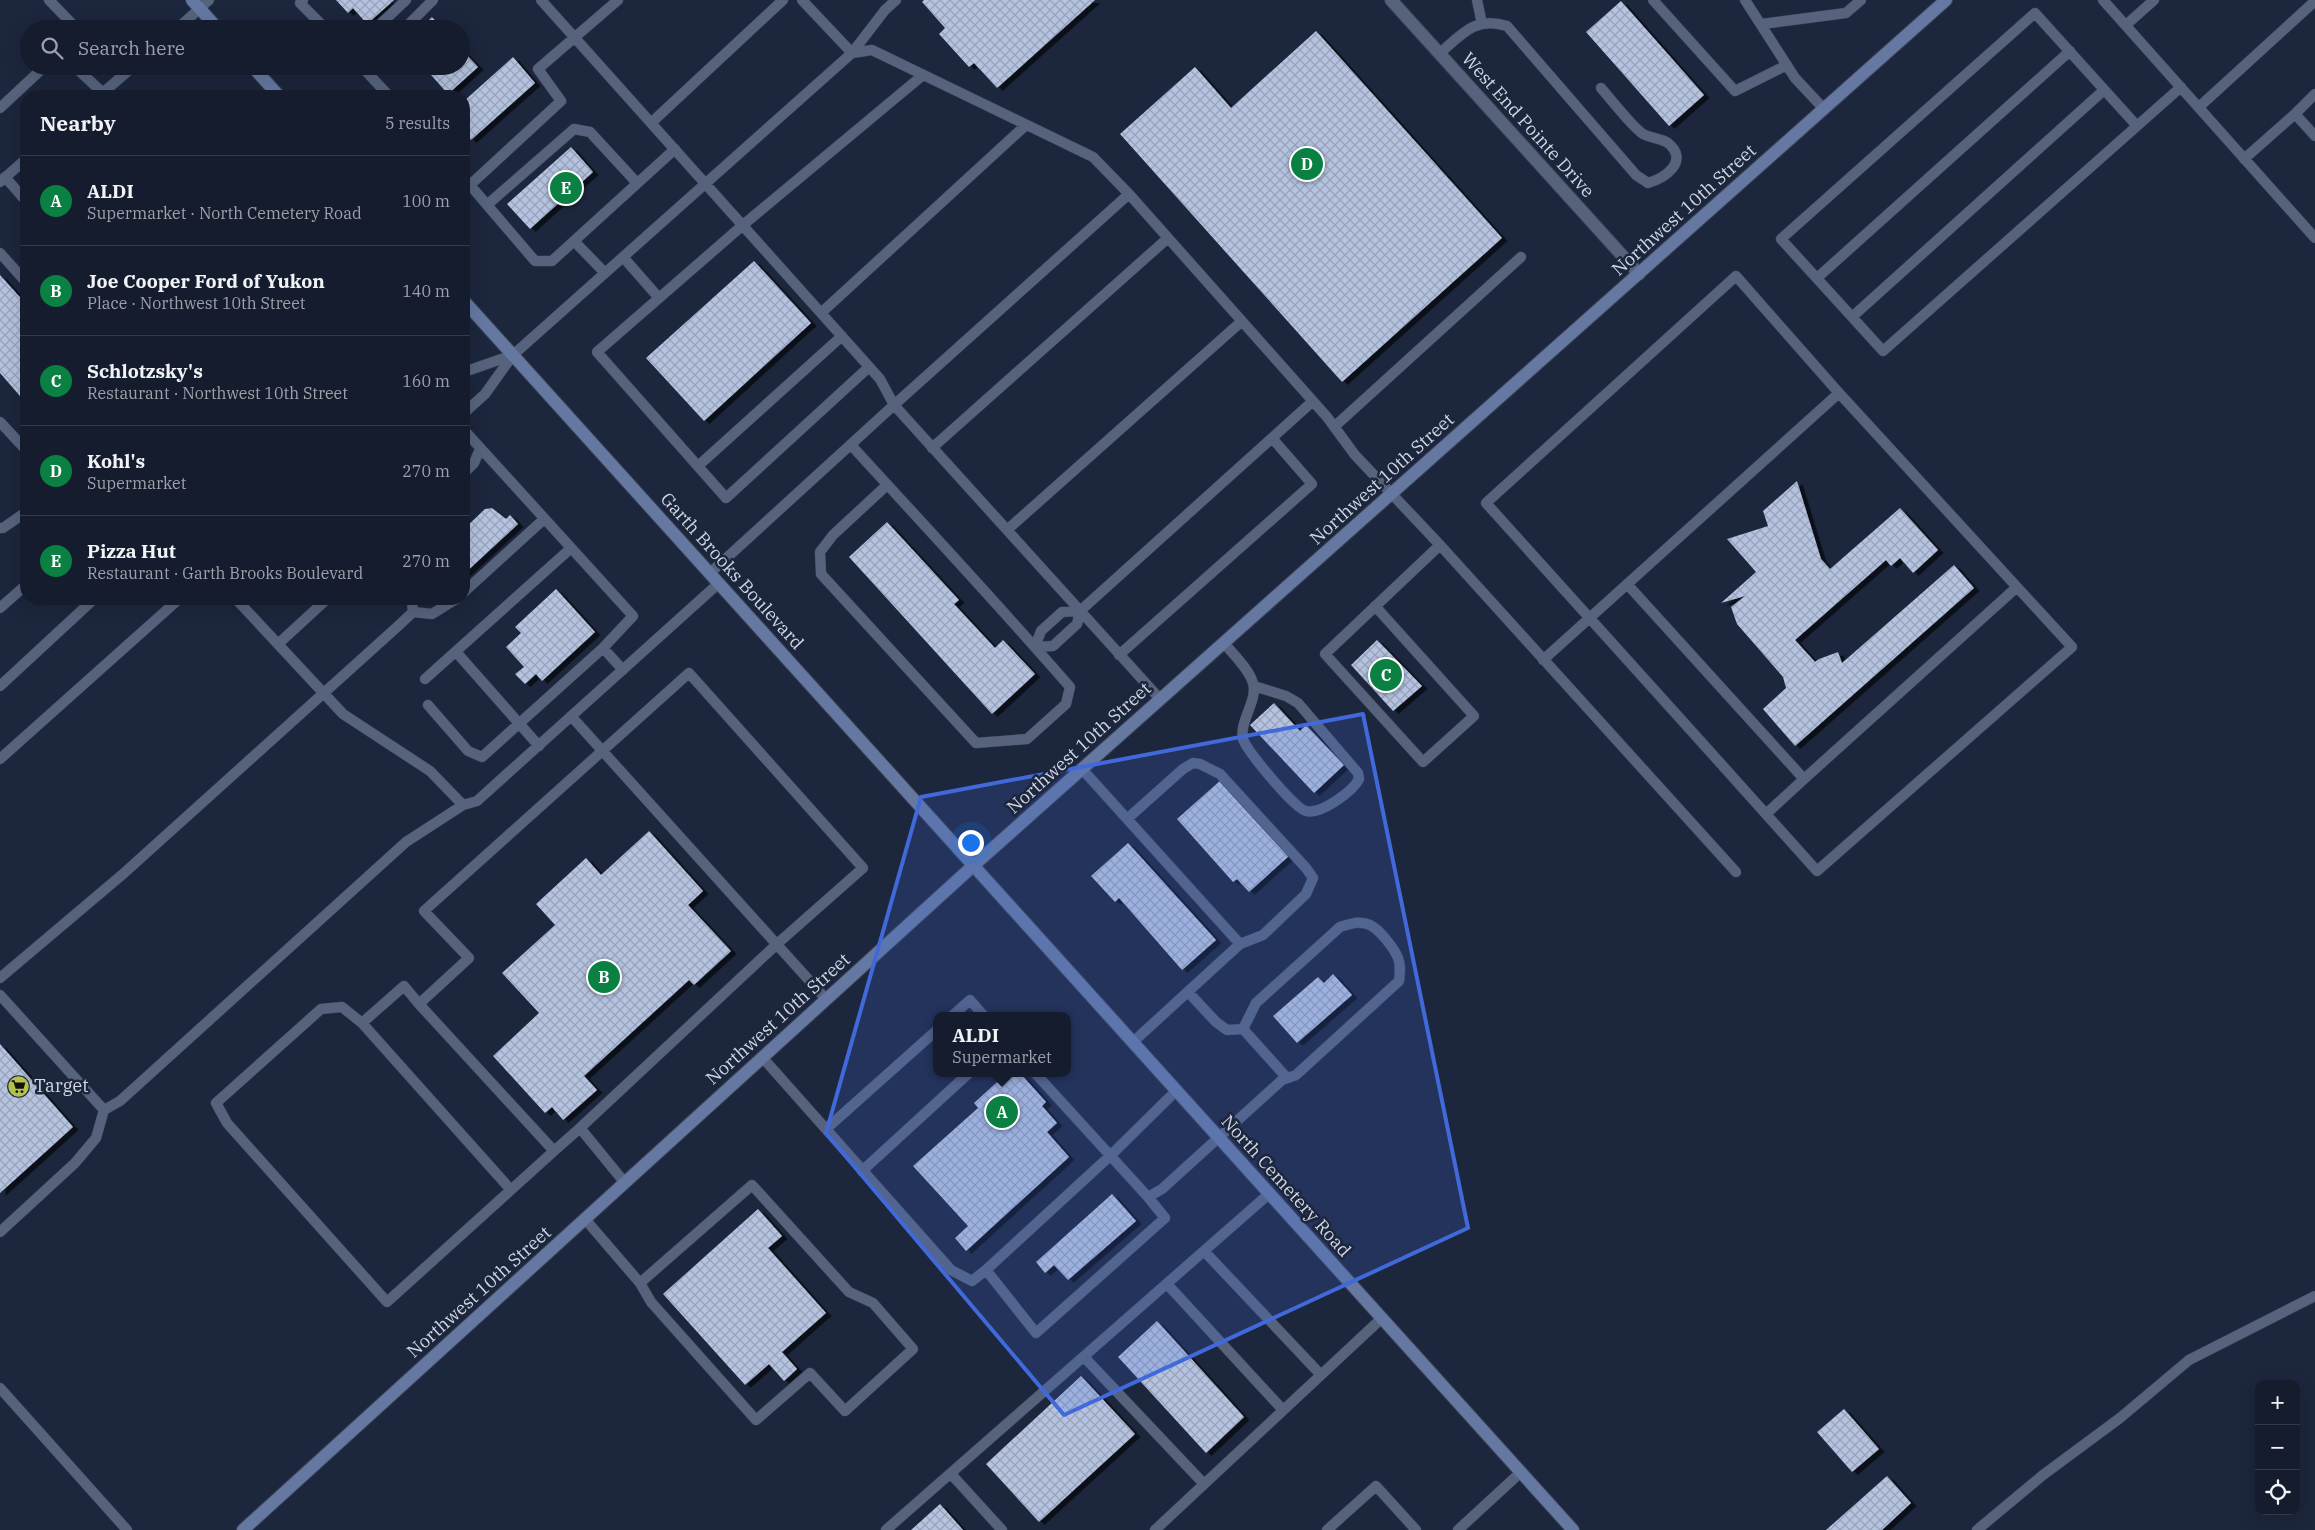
<!DOCTYPE html>
<meta charset="utf-8">
<style>
body{margin:0;font-family:"IBM Plex Serif",serif;background:#1e2535;color:#f1f3f6}
.controls{position:absolute;right:15px;bottom:15px;display:grid;overflow:hidden;border-radius:10px;box-shadow:0 5px 20px #0002}
.controls button{width:45px;height:45px;display:grid;place-items:center;padding:0;border:0;border-bottom:1px solid #343a49;background:#151c2d;color:#f1f3f6;font:25px sans-serif}
.you{position:absolute;left:970px;top:842px;width:18px;height:18px;margin:-12px;border:4px solid #fff;border-radius:50%;background:#1a73e8;box-shadow:0 0 0 8px #1a73e833}
.badge{display:grid;place-items:center;width:32px;height:32px;border-radius:50%;background:#0b8043;color:#fff;font-size:16px;font-weight:700}
.pin{position:absolute;translate:-50% -50%;border:2px solid #fff;box-shadow:0 1px 5px #0006}
.popup{position:absolute;left:933px;top:1012px;width:138px;height:65px;box-sizing:border-box;display:grid;place-content:center;border-radius:10px;background:#151c2d;filter:drop-shadow(0 1px 4px #0005);font-size:16px;white-space:nowrap;color:#9da1aa}
.popup b{font-size:19px;color:#f1f3f6}
.popup::after{content:'';position:absolute;left:50%;top:100%;margin-left:-10px;border:10px solid transparent;border-top-color:#151c2d}
.list{margin:0;padding:0;list-style:none}
h2{display:flex;justify-content:space-between;align-items:center;height:65px;margin:0;padding:0 20px;font-size:21px}
h2 small{font-size:16px;font-weight:400;color:#9da1aa}
.list li{display:grid;grid-template-columns:32px 1fr auto;gap:15px;align-items:center;box-sizing:border-box;height:90px;padding:0 20px;border-top:1px solid #343a49}
.list b{display:block;font-size:19px;white-space:nowrap}
.list p{margin:0;font-size:16px;white-space:nowrap;color:#9da1aa}
.list em{font-size:16px;font-style:normal;color:#9da1aa}
.icon{flex:none;width:28px;height:28px;fill:none;stroke:currentColor;stroke-width:2;stroke-linecap:round;stroke-linejoin:round}
.map{position:relative;flex:none;width:2315px;height:1530px;overflow:hidden}
.search{position:absolute;background:#151c2d;box-shadow:0 5px 20px #0002;left:20px;top:20px;width:450px;height:55px;display:flex;align-items:center;gap:12px;box-sizing:border-box;padding:0 18px;border-radius:28px;color:#9da1aa;font-size:19px}
.panel{position:absolute;background:#151c2d;box-shadow:0 5px 20px #0002;left:20px;top:90px;width:450px;height:515px;border-radius:20px}
.map>svg:first-child{display:block}
.building{fill:url(#building-cross-hatch);filter:url(#shadow)}
.lines{fill:none;stroke-linecap:round;stroke-linejoin:round}
.lane-casing{stroke:#3b4355;stroke-width:11}
.street-casing{stroke:#3b4355;stroke-width:14}
.secondary-casing{stroke:#3b4355;stroke-width:14}
.lane{stroke:#57637d;stroke-width:10}
.street{stroke:#57637d;stroke-width:12}
.secondary{stroke:#6578a2;stroke-width:12}
.marked{fill:#4169da;fill-opacity:0.2;stroke:#4169da;stroke-width:4;stroke-linejoin:round}
.labels{text-anchor:middle;stroke-width:5;stroke-linejoin:round;paint-order:stroke}
.street-label{font-size:18px;fill:#cfd6e4;stroke:#1c263c}
.poi-label{font-size:18px;fill:#cfd6e4;stroke:#1c263c;text-anchor:start}
</style>
<div class="map">
<svg width="2315" height="1530" viewBox="0 0 2315 1530">
<defs>
<pattern id="building-cross-hatch" width="8" height="8" patternUnits="userSpaceOnUse" patternTransform="scale(1.25)"><rect width="8" height="8" fill="#b5c3e0"/><path d="M0 0l8 8M0 8l8-8" fill="none" stroke="#97a2b9"/></pattern>
<filter id="shadow"><feDropShadow dx="5.5" dy="3" stdDeviation="0" flood-color="#0009"/></filter>
</defs>
<rect width="100%" height="100%" fill="#1c263c"/>
<!-- building -->
<path class="building" d="M336,0H394L367,24L353,8L348,13Z
M924,0H1095L997,88L974,63L969,67L939,34L945,28L922,2Z
M1621,1L1704,95L1669,126L1586,32Z
M432,17L443,29H419Z
M1316,31L1502,238L1342,382L1120,134L1195,67L1231,108Z
M461,49L478,67L448,94L423,66H461Z
M513,57L535,83L471,140L464,132V101Z
M571,147L593,172L530,229L507,204Z
M754,261L811,323L704,421L646,358Z
M0,275L26,304V403L0,373Z
M1797,481L1821,559L1830,569L1900,508L1938,550L1913,573L1900,558L1891,566L1886,560L1795,640L1815,662L1819,659L1838,652L1842,663L1954,565L1974,588L1795,746L1763,709L1786,688L1783,677L1737,624L1731,607L1745,596L1721,603L1756,572L1727,539L1768,526L1763,511Z
M492,508L506,519L510,515L518,524L464,574V529L485,509Z
M887,522L959,600L954,604L995,648L1003,640L1035,674L992,714L849,557Z
M556,589L595,632L542,681L536,674L525,684L515,674L524,667L506,647L521,633L515,627Z
M1377,640L1422,686L1393,711L1351,665Z
M1274,703L1300,731L1306,725L1344,765L1314,793L1250,725Z
M1222,779L1290,855L1249,892L1237,879L1233,882L1177,819Z
M649,831L703,891L688,905L731,951L694,985L689,980L584,1076L597,1090L563,1120L552,1107L545,1113L493,1056L539,1013L502,973L555,925L536,904L586,858L601,875Z
M1128,843L1216,940L1182,970L1119,898L1115,902L1091,876Z
M1333,974L1352,995L1297,1043L1273,1016L1318,977L1324,983Z
M0,1044L73,1127L0,1193Z
M1007,1073H1020L1046,1102L1042,1106L1057,1123L1047,1132L1069,1157L966,1251L955,1238L968,1226L913,1166L978,1108L974,1103Z
M1112,1194L1136,1221L1068,1280L1054,1265L1045,1273L1036,1262Z
M758,1209L782,1236L768,1248L826,1313L782,1352L797,1369L784,1381L769,1364L745,1385L663,1294Z
M1157,1321L1244,1417L1206,1453L1118,1357Z
M1081,1376L1135,1434L1039,1522L986,1464Z
M1844,1409L1879,1449L1852,1472L1817,1432Z
M1887,1476L1911,1503L1882,1530H1826Z
M940,1504L963,1530H911Z"/>
<g class="lines">
<defs>
<path id="lane" d="M49,0L77,29
M303,0L300,3L326,29
M541,0L880,379L894,405L710,573
M1477,0L1482,24
M1653,0L1735,91L1787,65
M1745,0L1795,78L1824,109
M2103,0L2315,238
M1762,24L1846,13L1861,0
M2126,25L2154,0
M177,29L209,0
M375,29L406,0
M404,29L433,0
M852,53L872,50L1093,157L1129,194L1327,417L1355,455L1440,545L1325,654L1423,762L1474,716L1375,606
M852,53L885,10L896,0
M1439,54C1462,34 1475,16 1507,26L1636,175L1648,183C1665,178 1690,161 1668,143C1661,138 1650,138 1643,134C1632,127 1610,98 1601,88
M74,66L103,93
M363,68L389,96
M2315,94L2295,114L2315,136
M99,96L134,66
M2199,107L2315,1
M0,108L45,66
M651,123L783,0
M2137,126L2035,13L1781,239L1883,351L2181,87
M2244,159L2295,114
M5,177L26,201
M464,178L470,185L561,101L538,69L618,0
M0,182L26,159
M470,185L535,261H552L675,149
M1129,194L894,405L1160,699
M487,205L574,129L590,132L637,183
M574,241L605,273
M0,253L26,282
M623,257L659,298
M1817,278L2070,51
M821,313L1026,125
M1852,317L2104,90
M869,367L726,498L597,352L743,225L923,75
M464,372L513,355
M464,413L485,394L513,355L852,53L802,0
M0,422L26,450
M1334,427L1521,257
M851,445C924,525 999,605 1070,687L1066,704L1027,739L976,743L821,574L820,552L833,535L887,485
M932,448L1168,238
M698,466L842,336
M464,473L474,463L480,449
M0,528H3L26,512
M1007,530L1242,321
M1440,545L1736,872
M1627,584L1804,779L2017,587
M464,592L543,520
M236,599L343,714L430,771L463,805L477,801L719,583
M0,608L26,585
M1080,611L1272,438
M1080,611L1077,624L1053,646L1035,647L1041,631L1062,612Z
M413,612L432,614L456,599
M1224,643C1233,654 1249,669 1253,683C1258,701 1239,721 1243,739C1247,751 1294,808 1306,811C1321,815 1353,791 1359,779L1358,773L1298,703L1286,696L1254,686
M278,644L327,599
M603,648L623,670
M457,653L539,746
M1119,655L1312,484L1272,438L1313,401
M1543,660C1642,571 1740,482 1839,393L2072,647L1817,871C1707,748 1597,626 1486,503L1736,276L1839,393
M425,679L570,549
M0,686L94,599
M428,705L468,751L482,757L603,648L633,616L464,430
M571,716L826,999
M0,759L179,599
M1082,769L1240,944L1133,1042
M1766,814L1804,779
M1127,819L1183,769L1193,763L1200,764L1220,774L1306,868L1313,878L1306,894L1263,935L1240,944
M0,978L123,874L397,627L413,612L412,603L409,599
M1188,992L1216,1022L1227,1030L1243,1029
M0,995L104,1110L96,1138L75,1163L0,1232
M419,1004L404,986L362,1023L342,1007L321,1009L216,1103L227,1123L387,1302L554,1151
M952,1016L970,1000L984,1016
M362,1023L511,1190
M762,1057L951,1270L972,1281L986,1270L1036,1333L1165,1218L1148,1197L1162,1189L1282,1080L1296,1075L1399,981C1400,973 1401,965 1398,958C1394,948 1380,930 1370,925C1360,920 1350,924 1340,927L1256,1003L1243,1029L1287,1078
M1035,1073L1148,1197
M104,1110L120,1101L406,842L463,805
M580,1128L554,1151L419,1004L469,958L424,911L689,673L863,868L777,944L580,1128L625,1183
M826,1129L937,1030
M862,1171L969,1073
M585,1219L640,1283L651,1302L756,1420L810,1373L845,1411L913,1349L873,1303L849,1292L752,1185L640,1283
M1204,1251L1321,1375
M986,1270L1111,1155L1177,1090
M1167,1284L1283,1410
M1084,1357L1204,1484
M0,1388L127,1530
M951,1474L1002,1530
M886,1530L1270,1193
M1155,1530L1382,1318
M1327,1530L1376,1486L1416,1530
M1458,1530L1521,1472
M1977,1530L2043,1475L2120,1418L2189,1360L2315,1296"/>
<path id="street" d="M1391,0L1639,274"/>
<path id="secondary" d="M192,0L218,29
M252,66L279,96
M464,301L1573,1530
M243,1530L974,865L1946,0"/>
</defs>
<!-- lane casing -->
<use href="#lane" class="lane-casing"/>
<!-- street casing -->
<use href="#street" class="street-casing"/>
<!-- secondary casing -->
<use href="#secondary" class="secondary-casing"/>
<!-- lane -->
<use href="#lane" class="lane"/>
<!-- street -->
<use href="#street" class="street"/>
<!-- secondary -->
<use href="#secondary" class="secondary"/>
</g>
<!-- marked area -->
<path class="marked" d="M1363,714L1468,1228L1064,1415L826,1133L921,797Z"/>
<!-- icons -->
<defs>
<symbol id="supermarket-disc" viewBox="-11 -11 22 22"><circle r="9.5" fill="#b5c249" stroke="#1c263c"/><path d="M-6-5.5h2.5l.6 2H6L4.5 2H-2.5L-4.4-4H-6ZM-1.5 3.2a1.3 1.3 0 1 0 .1 0ZM3 3.2a1.3 1.3 0 1 0 .1 0Z" fill="#111"/></symbol>
</defs>
<g fill-rule="evenodd">
<use href="#supermarket-disc" x="6" y="1074" width="25" height="25"/>
</g>
<g class="labels">
<!-- street labels -->
<g class="street-label">
<text transform="translate(1528 125) rotate(48)" y="6">West End Pointe Drive</text>
<text transform="translate(1684 210) rotate(-42)" y="6">Northwest 10th Street</text>
<text transform="translate(1382 479) rotate(-42)" y="6">Northwest 10th Street</text>
<text transform="translate(732 571) rotate(48)" y="6">Garth Brooks Boulevard</text>
<text transform="translate(1079 748) rotate(-42)" y="6">Northwest 10th Street</text>
<text transform="translate(778 1019) rotate(-42)" y="6">Northwest 10th Street</text>
<text transform="translate(1286 1186) rotate(48)" y="6">North Cemetery Road</text>
<text transform="translate(479 1292) rotate(-42)" y="6">Northwest 10th Street</text>
</g>
<!-- poi labels -->
<g class="poi-label">
<text x="34" y="1092">Target</text>
</g>
</g>
</svg>
<div class="controls">
<button>+</button>
<button>−</button>
<button><svg class="icon" aria-label="locate" viewBox="0 0 24 24"><circle cx="12" cy="12" r="6"/><path d="M12 2v4M12 18v4M2 12h4M18 12h4"/></svg></button>
</div>
<div class="you"></div>
<div class="pin badge" style="left:1002px;top:1112px">A</div>
<div class="popup"><b>ALDI</b>Supermarket</div>
<div class="pin badge" style="left:604px;top:977px">B</div>
<div class="pin badge" style="left:1386px;top:675px">C</div>
<div class="pin badge" style="left:1307px;top:164px">D</div>
<div class="pin badge" style="left:566px;top:188px">E</div>
<div class="search"><svg class="icon" aria-label="search" viewBox="0 0 24 24"><circle cx="10" cy="10" r="6"/><path d="M15 15l6 6"/></svg>Search here</div>
<section class="panel">
<h2>Nearby<small>5 results</small></h2>
<ul class="list">
<li><span class="badge">A</span><div><b>ALDI</b><p>Supermarket · North Cemetery Road</p></div><em>100 m</em></li>
<li><span class="badge">B</span><div><b>Joe Cooper Ford of Yukon</b><p>Place · Northwest 10th Street</p></div><em>140 m</em></li>
<li><span class="badge">C</span><div><b>Schlotzsky's</b><p>Restaurant · Northwest 10th Street</p></div><em>160 m</em></li>
<li><span class="badge">D</span><div><b>Kohl's</b><p>Supermarket</p></div><em>270 m</em></li>
<li><span class="badge">E</span><div><b>Pizza Hut</b><p>Restaurant · Garth Brooks Boulevard</p></div><em>270 m</em></li>
</ul>
</section>
</div>
